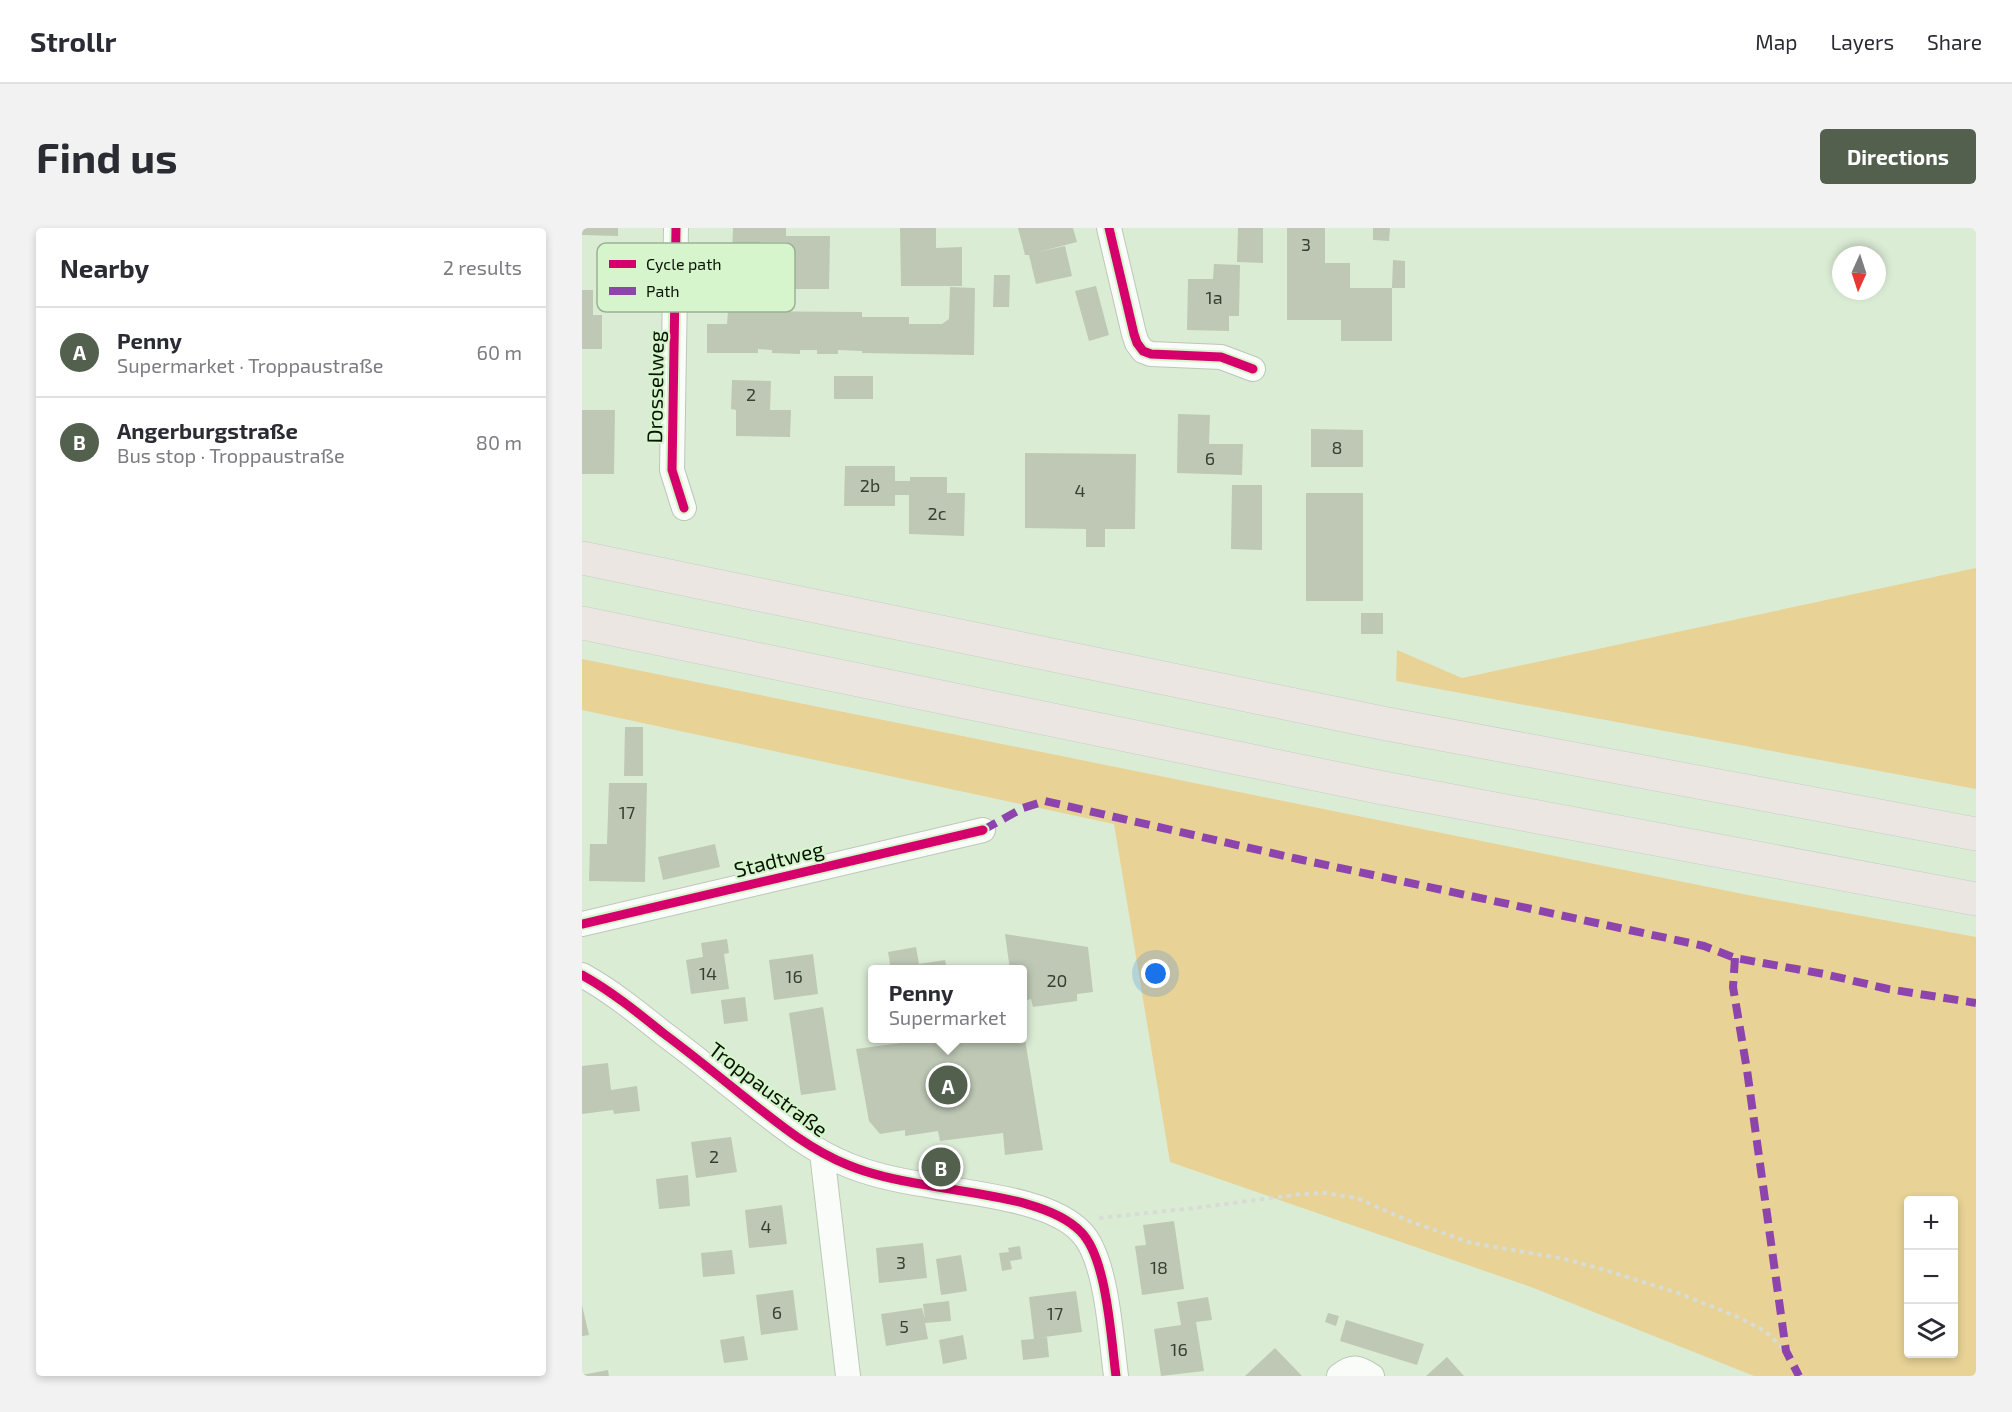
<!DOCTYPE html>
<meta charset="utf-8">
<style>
body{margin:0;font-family:"Exo 2",sans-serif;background:#f2f2f3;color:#2b2b33}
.controls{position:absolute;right:18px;bottom:18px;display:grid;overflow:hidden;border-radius:6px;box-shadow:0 3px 9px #0003}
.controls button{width:54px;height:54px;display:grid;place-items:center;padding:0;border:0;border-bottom:2px solid #e1e1e2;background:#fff;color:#2b2b33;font:30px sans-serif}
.compass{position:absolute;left:1250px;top:18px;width:54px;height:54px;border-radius:50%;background:#fff;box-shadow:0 3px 9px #0003;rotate:183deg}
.you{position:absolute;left:574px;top:746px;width:21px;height:21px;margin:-15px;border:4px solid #fff;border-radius:50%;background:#1a73e8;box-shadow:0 0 0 9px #1a73e833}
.badge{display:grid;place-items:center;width:39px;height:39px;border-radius:50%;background:#53604e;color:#fff;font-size:20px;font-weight:700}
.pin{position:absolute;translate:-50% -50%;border:3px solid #fff;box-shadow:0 2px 6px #0006}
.popup{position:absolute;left:286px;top:737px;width:159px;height:78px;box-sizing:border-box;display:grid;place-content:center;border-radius:6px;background:#fff;filter:drop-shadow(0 2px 4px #0005);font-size:20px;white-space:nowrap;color:#7c7c81}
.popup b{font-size:22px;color:#2b2b33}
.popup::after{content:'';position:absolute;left:50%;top:100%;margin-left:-12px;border:12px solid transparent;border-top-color:#fff}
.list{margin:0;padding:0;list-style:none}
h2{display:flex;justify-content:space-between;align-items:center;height:78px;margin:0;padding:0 24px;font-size:26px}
h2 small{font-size:20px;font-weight:400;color:#7c7c81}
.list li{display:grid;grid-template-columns:39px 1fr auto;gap:18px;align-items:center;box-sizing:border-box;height:90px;padding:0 24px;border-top:2px solid #e1e1e2}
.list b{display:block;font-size:22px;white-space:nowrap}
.list p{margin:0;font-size:20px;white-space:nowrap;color:#7c7c81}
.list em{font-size:20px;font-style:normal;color:#7c7c81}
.icon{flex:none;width:33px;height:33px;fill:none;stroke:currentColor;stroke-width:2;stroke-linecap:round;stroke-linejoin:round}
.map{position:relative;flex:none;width:1394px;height:1148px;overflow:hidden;border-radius:6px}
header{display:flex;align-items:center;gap:36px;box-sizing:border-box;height:84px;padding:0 30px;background:#fff;border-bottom:2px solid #e1e1e2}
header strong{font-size:28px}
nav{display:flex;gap:33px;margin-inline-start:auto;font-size:21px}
.intro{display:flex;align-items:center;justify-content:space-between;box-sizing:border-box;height:144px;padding:0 36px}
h1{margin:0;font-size:42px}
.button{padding:15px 27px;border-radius:6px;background:#53604e;color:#fff;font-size:21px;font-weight:700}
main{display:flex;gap:36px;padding:0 36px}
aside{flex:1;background:#fff;border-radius:6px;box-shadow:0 3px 9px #0003}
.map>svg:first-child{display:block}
.green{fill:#e8d296;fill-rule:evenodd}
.building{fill:#bec8b5}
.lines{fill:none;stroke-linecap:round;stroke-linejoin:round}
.street-casing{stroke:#bbc8b6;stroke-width:26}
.highway-casing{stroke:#c6cdc3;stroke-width:34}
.path{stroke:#d7dcd5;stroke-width:4;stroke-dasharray:4.5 4.5;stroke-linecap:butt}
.street{stroke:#fafcf9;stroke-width:24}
.highway{stroke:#ece6e3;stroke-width:33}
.quiet{stroke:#8e44ad;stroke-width:8;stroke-dasharray:15 8;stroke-linecap:butt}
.cycleway-casing{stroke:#d6f5cc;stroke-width:13}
.cycleway{stroke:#d6006c;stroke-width:9}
.labels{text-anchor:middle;stroke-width:4.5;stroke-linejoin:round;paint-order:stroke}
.number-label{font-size:18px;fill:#374132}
.street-label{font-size:21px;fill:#0a1406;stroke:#d6f5cc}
.key{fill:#d6f5cc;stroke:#99b291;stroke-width:1.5}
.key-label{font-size:16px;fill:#0a1406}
</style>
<header>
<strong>Strollr</strong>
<nav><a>Map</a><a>Layers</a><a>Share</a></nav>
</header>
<div class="intro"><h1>Find us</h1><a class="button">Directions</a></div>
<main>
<aside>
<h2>Nearby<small>2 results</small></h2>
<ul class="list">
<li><span class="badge">A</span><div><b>Penny</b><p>Supermarket · Troppaustraße</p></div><em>60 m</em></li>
<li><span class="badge">B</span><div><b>Angerburgstraße</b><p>Bus stop · Troppaustraße</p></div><em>80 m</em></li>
</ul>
</aside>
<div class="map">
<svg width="1394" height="1148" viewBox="0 0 1394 1148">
<rect width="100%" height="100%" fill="#dbecd5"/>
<!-- green -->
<path class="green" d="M1394,340V561L814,453L815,422L880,450Z
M0,431L1166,667L1394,709V1148H1172L949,1059L588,934L532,596L0,482ZM1372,972V1126H1326V972Z"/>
<!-- building -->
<path class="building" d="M0,0H36V8L0,7Z
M151,0H204V8H248L247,61H204L205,14H179V57H149Z
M318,0H354V20L380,19V58H319Z
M436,0H491L495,14L456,24L483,18L490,48L454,56L447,27H443Z
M656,0H681V35L655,34Z
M705,0H743V35H768V60H810V113H759V92H705Z
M791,0H808L807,13L791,12Z
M811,32L823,33V60H810Z
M632,36L658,37L657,88H647V103L605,102L606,51H631Z
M412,47H428L427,79H411Z
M514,58L527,107L507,113L493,63Z
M368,59L393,60L392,127L280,125V123L256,122V126H235V122H218V126L190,125V122L176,121V125H125V96H145L146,83L280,84V89H327V96H360L367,91Z
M0,62H11V87H20V121H0Z
M252,148H291V171H252Z
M150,152L189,153L188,182H209L208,209L154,208V182L149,181Z
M0,182H33L32,246H0Z
M596,186L628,187L627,216H661L660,247L595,245Z
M729,201L781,202V239H729Z
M443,225L554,226L553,301H523V319H504V301L443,300Z
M263,238H313V253H328V249H365V265H383L382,308L327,306V267H313V278H262Z
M650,257H680V322L649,321Z
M724,265H781V373H724Z
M779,385H801V406H779Z
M43,499H61V548H42Z
M27,555H65L63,654L7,653L8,616H25Z
M133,616L138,639L81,652L76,629Z
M423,706L506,719L511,764L495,766V773L451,779L449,771L441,773V742H428Z
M145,711L147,725L142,726L147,761L109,766L104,732L121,729L119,715Z
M334,719L337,736L363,732L365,742H309L306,724Z
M231,726L236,766L192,772L187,732Z
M163,769L166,793L142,796L139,772Z
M241,779L254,862L219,867L207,785Z
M441,799L461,922L423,927L421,905L358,913L356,903L323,908V902L298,906L287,893L274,821L356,810H441Z
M26,835L29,862L55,858L58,883L32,886L31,882L0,886V838Z
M149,909L155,944L114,950L109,914Z
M106,947L108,978L77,981L74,951Z
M200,977L205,1016L167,1020L163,982Z
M592,993L602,1061L560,1067L553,1018L564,1017L561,997Z
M341,1015L345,1050L297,1055L294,1020Z
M438,1018L440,1031L428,1033L430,1041L420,1043L417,1025L427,1024L426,1020Z
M150,1022L153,1046L121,1049L119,1025Z
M379,1027L385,1063L359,1067L354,1031Z
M211,1062L216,1102L179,1107L174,1067Z
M494,1063L500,1104L455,1110L465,1109L467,1129L441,1132L439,1112L452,1111L447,1069Z
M626,1069L630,1092L614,1094L622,1143L579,1148L572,1101L599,1097L595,1074Z
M367,1073L369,1093L343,1095L346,1111L304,1118L299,1086L340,1080L343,1091L341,1076Z
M0,1077L7,1107L0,1108Z
M746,1085L757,1088L754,1098L743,1094Z
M764,1092L842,1116L835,1137L758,1113Z
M381,1107L385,1131L361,1136L357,1112Z
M162,1108L166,1132L142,1135L138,1112Z
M693,1120L720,1148H663Z
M865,1129L882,1148H844Z
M26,1142L27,1148H0V1147Z"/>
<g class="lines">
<defs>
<path id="street" d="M94,0L90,242L102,280
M527,0L552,106L555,115L561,123L569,126L639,129L671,141
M0,696L401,602
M0,747C29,763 55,784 81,805C108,825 134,846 160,867C193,893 226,921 266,937C290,947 319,953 345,957C389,966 468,971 499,1004C525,1030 529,1111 534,1148
M240,925L266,1148
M757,1148C770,1137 776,1139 790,1148"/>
<path id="highway" d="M0,330L800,495L1394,606
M0,395L796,559L1394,671"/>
</defs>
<!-- street casing -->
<use href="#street" class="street-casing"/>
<!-- highway casing -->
<use href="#highway" class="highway-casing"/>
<!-- path -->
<path class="path" d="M517,990L613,980L720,966L743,965L775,970L827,993L889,1015L983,1031L1023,1042L1096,1065L1156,1089L1183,1103L1204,1123"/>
<!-- street -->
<use href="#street" class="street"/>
<!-- highway -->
<use href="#highway" class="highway"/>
<!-- quiet -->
<path class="quiet" d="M401,602L441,580L463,573L716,631L1122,718L1153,730L1242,746L1306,761L1394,775
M1153,730L1151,759L1165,842L1204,1123L1217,1148"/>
<defs>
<path id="cycleway" d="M94,0L90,242L102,280
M527,0L552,106L555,115L561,123L569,126L639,129L671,141
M0,696L401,602
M0,747C29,763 55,784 81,805C108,825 134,846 160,867C193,893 226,921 266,937C290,947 319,953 345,957C389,966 468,971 499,1004C525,1030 529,1111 534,1148"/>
</defs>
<!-- cycleway casing -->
<use href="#cycleway" class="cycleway-casing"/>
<!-- cycleway -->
<use href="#cycleway" class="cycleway"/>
</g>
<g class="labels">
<!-- number labels -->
<g class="number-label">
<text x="724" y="23">3</text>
<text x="632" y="76">1a</text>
<text x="169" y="173">2</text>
<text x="755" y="226">8</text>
<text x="628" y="237">6</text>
<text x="288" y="264">2b</text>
<text x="498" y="269">4</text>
<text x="355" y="292">2c</text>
<text x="45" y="591">17</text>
<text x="126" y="752">14</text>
<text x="212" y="755">16</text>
<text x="475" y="759">20</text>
<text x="132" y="935">2</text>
<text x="184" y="1005">4</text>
<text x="319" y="1041">3</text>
<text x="577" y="1046">18</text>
<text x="195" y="1091">6</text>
<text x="473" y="1092">17</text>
<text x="322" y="1105">5</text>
<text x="597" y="1128">16</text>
</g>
<!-- street labels -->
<g class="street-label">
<text transform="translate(74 159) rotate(-89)" y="7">Drosselweg</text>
<text transform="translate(197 632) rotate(-14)" y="7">Stadtweg</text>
<text transform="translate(186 862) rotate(37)" y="7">Troppaustraße</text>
</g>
</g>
<!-- legend -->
<rect x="15" y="15" width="198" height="69" rx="9" class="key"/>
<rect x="27" y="32" width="27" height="8" fill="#d6006c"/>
<rect x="27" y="59" width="27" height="8" fill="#8e44ad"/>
<g class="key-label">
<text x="64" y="42">Cycle path</text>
<text x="64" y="69">Path</text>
</g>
</svg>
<div class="controls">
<button>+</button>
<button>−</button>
<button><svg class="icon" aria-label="layers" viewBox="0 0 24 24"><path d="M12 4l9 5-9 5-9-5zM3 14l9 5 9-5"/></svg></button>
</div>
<svg class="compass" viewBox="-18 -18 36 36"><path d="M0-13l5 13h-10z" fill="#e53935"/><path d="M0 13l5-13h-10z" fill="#7c7c81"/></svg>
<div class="you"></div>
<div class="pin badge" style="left:366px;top:857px">A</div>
<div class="popup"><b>Penny</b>Supermarket</div>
<div class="pin badge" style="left:359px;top:939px">B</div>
</div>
</main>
